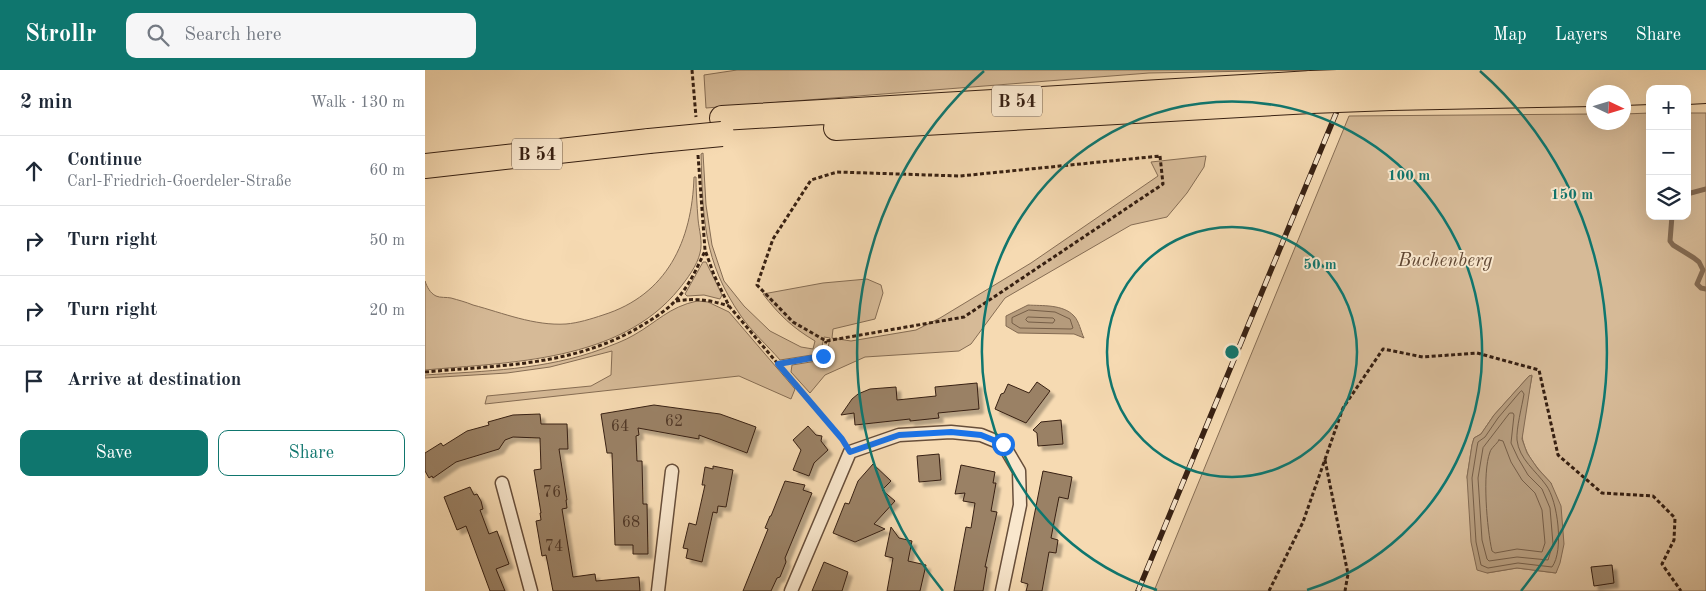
<!DOCTYPE html>
<meta charset="utf-8">
<style>
body{margin:0;font-family:"Old Standard TT",serif;background:#f6f6f7;color:#1f2937}
.controls{position:absolute;right:15px;top:15px;display:grid;overflow:hidden;border-radius:10px;box-shadow:0 5px 20px #0002}
.controls button{width:45px;height:45px;display:grid;place-items:center;padding:0;border:0;border-bottom:1px solid #e0e1e3;background:#fff;color:#1f2937;font:25px sans-serif}
.compass{position:absolute;left:1161px;top:15px;width:45px;height:45px;border-radius:50%;background:#fff;box-shadow:0 5px 20px #0002;rotate:94deg}
.stop{position:absolute;width:15px;height:15px;margin:-11px;border:4px solid #1a73e8;border-radius:50%;background:#fff}
.stop.end{background:#1a73e8;border-color:#fff;box-shadow:0 1px 5px #0008}
.list{margin:0;padding:0;list-style:none}
h2{display:flex;justify-content:space-between;align-items:center;height:65px;margin:0;padding:0 20px;font-size:21px}
h2 small{font-size:16px;font-weight:400;color:#747a83}
.list li{display:grid;grid-template-columns:32px 1fr auto;gap:15px;align-items:center;box-sizing:border-box;height:70px;padding:0 20px;border-top:1px solid #e0e1e3}
.list b{display:block;font-size:19px;white-space:nowrap}
.list p{margin:0;font-size:16px;white-space:nowrap;color:#747a83}
.list em{font-size:16px;font-style:normal;color:#747a83}
.actions{display:flex;gap:10px;padding:15px 20px}
.actions a{flex:1;padding:11px 0;border:1px solid #0f766e;border-radius:10px;text-align:center;font-size:18px;color:#0f766e}
.actions .main{background:#0f766e;color:#fff}
.icon{flex:none;width:28px;height:28px;fill:none;stroke:currentColor;stroke-width:2;stroke-linecap:round;stroke-linejoin:round}
.map{position:relative;flex:none;width:1281px;height:521px;overflow:hidden}
header{display:flex;align-items:center;gap:30px;box-sizing:border-box;height:70px;padding:0 25px;background:#0f766e;color:#fff}
header strong{font-size:24px}
nav{display:flex;gap:28px;margin-inline-start:auto;font-size:18px}
.search{width:350px;height:45px;background:#f6f6f7;display:flex;align-items:center;gap:12px;box-sizing:border-box;padding:0 18px;border-radius:10px;color:#747a83;font-size:19px}
main{display:flex}
aside{flex:1;background:#fff}
.map>svg:first-child{display:block}
.green{fill:#d6ba97;stroke:#866d54;fill-rule:evenodd}
.water{fill:#b59b7c;stroke:#836a52}
.lines{fill:none;stroke-linecap:round;stroke-linejoin:round}
.shore{stroke:#765e47;stroke-width:1}
.stream{stroke:#836a52;stroke-width:5}
.building{fill:#9a8165;stroke:#372012;filter:url(#shadow)}
.street-casing{stroke:#674e3a;stroke-width:15}
.highway-casing{stroke:#372012;stroke-width:26}
.path{stroke:#372012;stroke-width:3;stroke-dasharray:4 2.5;stroke-linecap:butt}
.street{stroke:#f9e7cd;stroke-width:12}
.highway{stroke:#f6dab2;stroke-width:24}
.rail-casing{stroke:#372012;stroke-width:5.5}
.rail{stroke:#f9e7cd;stroke-width:4;stroke-dasharray:11;stroke-linecap:butt}
.highway-bridge-casing{stroke:#372012;stroke-width:26;stroke-linecap:butt}
.highway-bridge{stroke:#f6dab2;stroke-width:24}
.route{stroke:#1a73e8;stroke-width:6}
.ring{fill:none;stroke:#0f766e;stroke-width:2.5}
.labels{text-anchor:middle;stroke-width:4;stroke-linejoin:round;paint-order:stroke}
.number-label{font-size:16px;fill:#503827}
.shield{fill:#f9e7cd;stroke:#715c4a;stroke-width:1}
.shield-label{font-size:18px;font-weight:bold;fill:#372012}
.park-label{font-size:19px;font-style:italic;fill:#5f4633;stroke:#f9e7cd}
.centre{fill:#0f766e;stroke:#f9e7cd;stroke-width:2.5}
.ring-label{font-size:15px;text-anchor:middle;font-weight:bold;fill:#0f766e;stroke:#f9e7cd;stroke-width:4;stroke-linejoin:round;paint-order:stroke}
</style>
<header>
<strong>Strollr</strong>
<div class="search"><svg class="icon" aria-label="search" viewBox="0 0 24 24"><circle cx="10" cy="10" r="6"/><path d="M15 15l6 6"/></svg>Search here</div>
<nav><a>Map</a><a>Layers</a><a>Share</a></nav>
</header>
<main>
<aside>
<h2>2 min<small>Walk · 130 m</small></h2>
<ul class="list">
<li><svg class="icon" aria-label="ahead" viewBox="0 0 24 24"><path d="M12 20V5M6 11l6-6 6 6"/></svg><div><b>Continue</b><p>Carl-Friedrich-Goerdeler-Straße</p></div><em>60 m</em></li>
<li><svg class="icon" aria-label="right" viewBox="0 0 24 24"><path d="M7 20v-9h11M14 6l5 5-5 5"/></svg><div><b>Turn right</b></div><em>50 m</em></li>
<li><svg class="icon" aria-label="right" viewBox="0 0 24 24"><path d="M7 20v-9h11M14 6l5 5-5 5"/></svg><div><b>Turn right</b></div><em>20 m</em></li>
<li><svg class="icon" aria-label="arrive" viewBox="0 0 24 24"><path d="M6 21V4h12l-3 4 3 4H6"/></svg><div><b>Arrive at destination</b></div></li>
</ul>
<div class="actions"><a class="main">Save</a><a>Share</a></div>
</aside>
<div class="map">
<svg width="1281" height="521" viewBox="0 0 1281 521">
<defs>
<filter id="shadow"><feDropShadow dx="4.5" dy="4.5" stdDeviation="1" flood-color="#0004"/></filter>
</defs>
<rect width="100%" height="100%" fill="#f6dab2"/>
<filter id="stains"><feTurbulence type="fractalNoise" baseFrequency=".004" numOctaves="4"/><feColorMatrix values="0 0 0 0 .2 0 0 0 0 .09 0 0 0 0 .02 0 0 0 .5 -.17"/></filter>
<radialGradient id="worn" r=".72"><stop offset=".6" stop-color="#630" stop-opacity="0"/><stop offset="1" stop-color="#630" stop-opacity=".3"/></radialGradient>
<!-- green -->
<path class="green" d="M312,0H883L724,3L281,38L279,5Z
M1225,43V146H1262V43H1281V521H729L924,46L1168,44V52H1198L1199,44ZM1104,306H1107C1105,318 1095,363 1098,371C1102,388 1115,401 1126,413L1131,503L1092,498L1062,503L1042,407L1047,375L1049,368L1056,364L1069,345Z
M278,83L281,135L287,175L299,211L319,236L345,261L376,277L388,279L390,271C368,258 354,245 338,224L398,213L442,209L456,215L458,223L450,249L408,259L407,268L426,271L491,260L515,248L606,193L733,106L726,92L781,86L779,97L762,123L742,147L706,155L580,228L546,274L534,281L440,287L400,305L385,323L366,302L367,295L398,290L401,288L405,268L399,267L396,281L393,284L355,290C342,275 327,262 316,246C278,191 278,148 276,84Z
M269,107H271C271,121 272,135 273,149C274,160 278,172 275,183C272,196 262,209 254,219C195,292 85,292 0,300V211C2,217 5,223 11,226C15,228 22,227 26,228C33,230 41,232 48,235C78,243 109,256 141,254C153,253 166,249 178,245C242,225 267,171 269,107Z
M278,192H281L297,225L295,229L279,225L262,226L260,224Z
M272,231L283,232L304,242L370,319L366,329L314,306L60,334L62,326L166,316L186,305L187,281L125,297L82,303L0,308V305C60,301 120,300 177,279C187,275 199,271 209,265C232,252 244,237 272,231Z"/>
<!-- water -->
<path class="water" d="M603,235C617,236 638,234 649,246C654,251 656,262 659,268L649,264L593,263L581,256V246Z
M1107,305L1097,369L1102,383L1113,399L1126,413L1136,436L1139,474L1135,493L1131,503L1092,498L1062,503L1052,500L1046,472L1042,407L1047,375L1049,368L1056,364L1069,345L1104,306Z"/>
<g class="lines">
<!-- shore -->
<path class="shore" d="M604,240L630,242L645,249L648,258L646,259L595,258L587,253V248Z
M603,247L628,248L630,250L628,253L603,252L601,250Z
M1097,321L1099,324C1097,336 1091,359 1092,370C1094,389 1111,401 1121,415C1133,431 1139,481 1127,497L1093,493L1063,498L1056,495L1051,472L1047,408L1052,377L1053,372L1060,367L1073,348L1095,322Z
M1085,343H1088L1089,345L1086,373L1093,388L1103,405L1117,419L1125,438L1128,474L1123,490L1092,487L1064,491L1062,489L1057,470L1053,408L1058,378Z
M1074,370L1078,371L1086,392L1097,410L1110,423L1117,440L1120,473L1117,482L1092,479L1070,483L1067,481C1062,459 1057,403 1065,382C1066,378 1072,374 1074,370Z"/>
<!-- stream -->
<path class="stream" d="M1262,124L1281,119
M1247,146L1245,171L1248,175L1269,188L1274,192L1278,200L1272,214L1276,218L1281,219"/>
</g>
<!-- building -->
<path class="building" d="M612,312L625,321L601,353L570,339L576,324L579,323L583,314L604,323Z
M552,313L554,339L513,343L514,348L485,351V349L430,355L429,343L416,345L427,329L433,324L445,319L471,317L472,330L511,326L510,317Z
M229,335L295,344L331,357L322,383L274,365V369L213,358L214,365L211,366L212,391H217L218,434H222L223,484H208V475H190L187,383H182L176,344Z
M115,344L116,354H142L143,379H134L142,430H141L142,438L137,439L148,507L170,504L171,511L214,507L215,521H128L121,485L117,486L111,451L116,450L115,443H116L109,400L116,399L115,368L88,367L80,370L74,379L31,392L8,408L7,406L4,408L0,401V383L16,373L18,376L42,361L64,355L63,352L88,345Z
M636,350L638,374L613,376L612,363L608,360L616,352Z
M383,356L391,365L397,366L396,371L403,380L389,393L384,406L368,400L376,380L368,370Z
M514,384L516,410L494,412L492,386Z
M448,394L466,411L457,420L470,431L449,454L460,459L430,472L408,463L420,433L424,434L433,411Z
M536,395L570,402L568,413H571L566,441L572,442L560,497H562L558,521H529L541,457L546,458L550,433L538,431L540,423L530,424Z
M288,396L308,400L301,437L293,436L292,443L288,442L277,492L261,488L263,479L258,478L264,453L271,455L280,415H277L280,397L288,399Z
M618,401L647,407L643,429L634,427L626,468L633,470L631,483L624,482L617,521H601L603,514L596,512Z
M360,411L380,415L378,420L387,423L360,488L361,492L355,507L352,508L346,521H318L343,459L340,458L345,446H346Z
M45,417L49,425L52,424L56,431L58,439L55,440L64,464L72,461L84,494L71,499L80,521H65L41,456L32,460L19,427Z
M466,457L474,468L487,471L483,491L501,495L495,521H462L468,488L460,486Z
M399,492L423,502L417,521H387Z
M1187,495L1189,513L1169,516L1166,497Z"/>
<g class="lines">
<defs>
<path id="street" d="M77,413L106,521
M233,521L247,401
M366,521L425,382L474,365L526,362L556,365L578,374L594,401L595,435L577,521"/>
<path id="highway" d="M966,10L1281,4
M1262,22L1281,21
M1198,23L1225,22
M966,28L1168,24
M297,48L886,13
M411,58L886,31
M0,96L224,71"/>
</defs>
<!-- street casing -->
<use href="#street" class="street-casing"/>
<!-- highway casing -->
<use href="#highway" class="highway-casing"/>
<!-- path -->
<path class="path" d="M267,0L271,47
M273,85L280,180L289,205L304,236L419,372
M735,86L738,114L539,247L401,271L368,252L332,215L348,169L386,110L412,102L535,106Z
M251,231C271,228 285,230 304,236
M353,294L398,286L401,271
M0,302C77,295 153,296 221,253C231,247 243,239 251,230C264,216 272,198 280,181
M900,390L923,504L920,521
M844,521L878,452L918,338L958,279L998,287L1052,283L1114,300L1133,385L1177,423L1228,426L1250,448L1249,470L1237,494L1256,521"/>
<!-- street -->
<use href="#street" class="street"/>
<!-- highway -->
<use href="#highway" class="highway"/>
<defs>
<path id="rail" d="M713,521L929,0"/>
</defs>
<!-- rail casing -->
<use href="#rail" class="rail-casing"/>
<!-- rail -->
<use href="#rail" class="rail"/>
<defs>
<path id="highway-bridge" d="M886,13L966,10
M886,31L966,28
M224,71L297,64"/>
</defs>
<!-- highway-bridge casing -->
<use href="#highway-bridge" class="highway-bridge-casing"/>
<!-- highway-bridge -->
<use href="#highway-bridge" class="highway-bridge"/>
</g>
<g class="lines">
<!-- route -->
<path class="route" d="M398,286L353,294L417,369L425,382L474,365L526,362L556,365L578,374"/>
</g>
<!-- distance rings -->
<g class="ring">
<circle cx="807" cy="282" r="125"/>
<path d="M732 520A250 250 0 1 1 882 520"/>
<path d="M518 521A375 375 0 0 1 559 1M1055 1A375 375 0 0 1 1096 521"/>
</g>
<g class="labels">
<!-- number labels -->
<g class="number-label">
<text x="249" y="356">62</text>
<text x="195" y="361">64</text>
<text x="127" y="427">76</text>
<text x="206" y="457">68</text>
<text x="129" y="481">74</text>
</g>
<!-- shield labels -->
<g class="shield">
<rect x="567" y="15.5" width="50" height="31" rx="4"/>
<rect x="87" y="68.5" width="50" height="31" rx="4"/>
</g>
<g class="shield-label">
<text x="592" y="37">B 54</text>
<text x="112" y="90">B 54</text>
</g>
<!-- park labels -->
<g class="park-label">
<text x="1020" y="196">Buchenberg</text>
</g>
</g>
<circle cx="807" cy="282" r="8" class="centre"/>
<g class="ring-label">
<text x="984" y="110">100 m</text>
<text x="1147" y="129">150 m</text>
<text x="895" y="199">50 m</text>
</g>
<rect width="100%" height="100%" filter="url(#stains)"/>
<rect width="100%" height="100%" fill="url(#worn)"/>
</svg>
<div class="controls">
<button>+</button>
<button>−</button>
<button><svg class="icon" aria-label="layers" viewBox="0 0 24 24"><path d="M12 4l9 5-9 5-9-5zM3 14l9 5 9-5"/></svg></button>
</div>
<svg class="compass" viewBox="-18 -18 36 36"><path d="M0-13l5 13h-10z" fill="#e53935"/><path d="M0 13l5-13h-10z" fill="#747a83"/></svg>
<div class="stop" style="left:578px;top:374px"></div>
<div class="stop end" style="left:398px;top:286px"></div>
</div>
</main>
